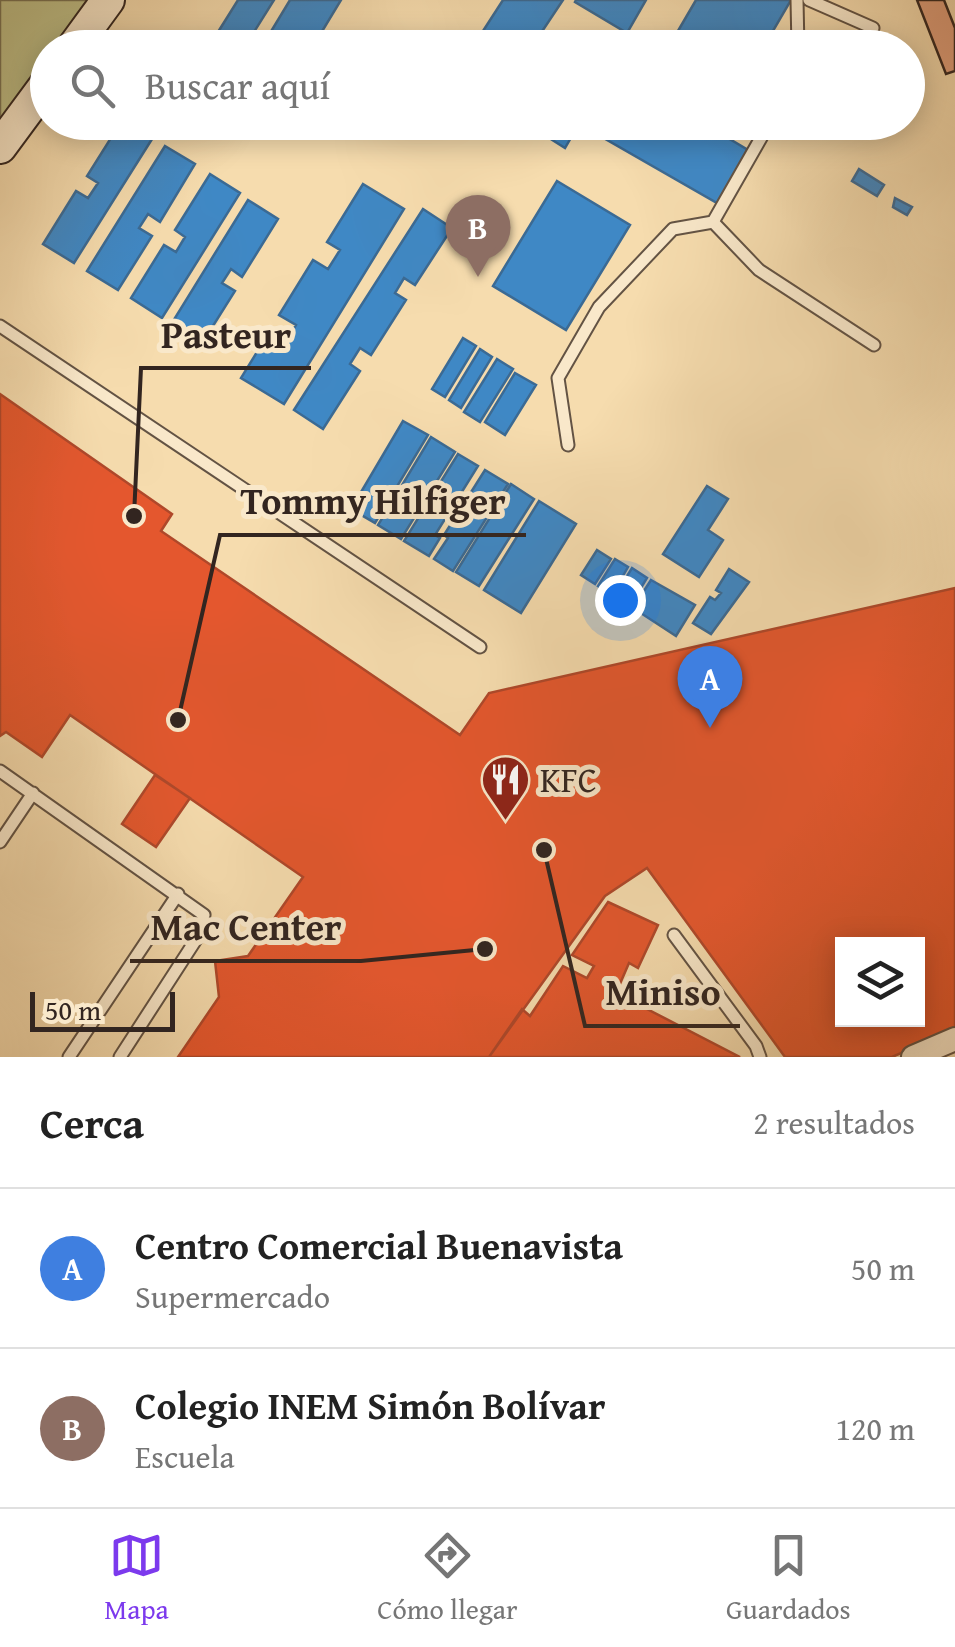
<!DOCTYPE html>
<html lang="es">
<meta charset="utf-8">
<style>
body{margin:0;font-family:"Gentium Book Plus",serif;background:#f6f6f6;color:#222}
.controls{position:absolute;right:30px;bottom:30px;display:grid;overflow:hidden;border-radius:0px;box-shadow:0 5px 25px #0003}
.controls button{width:90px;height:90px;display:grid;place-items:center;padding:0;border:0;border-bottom:2px solid #e0e0e0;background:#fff;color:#222;font:50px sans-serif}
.scale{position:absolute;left:30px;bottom:25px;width:145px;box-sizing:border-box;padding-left:10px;border:5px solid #322520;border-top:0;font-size:28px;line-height:35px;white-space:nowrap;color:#322520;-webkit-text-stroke:8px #f9e8ca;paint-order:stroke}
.you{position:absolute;left:620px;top:600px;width:35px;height:35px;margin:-25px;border:8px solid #fff;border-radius:50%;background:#1a73e8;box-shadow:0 0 0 15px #1a73e833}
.badge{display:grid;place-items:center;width:65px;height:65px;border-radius:50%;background:#7c3aed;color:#fff;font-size:32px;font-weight:700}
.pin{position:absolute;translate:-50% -82px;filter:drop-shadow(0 2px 5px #0008)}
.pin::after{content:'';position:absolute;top:52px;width:35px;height:30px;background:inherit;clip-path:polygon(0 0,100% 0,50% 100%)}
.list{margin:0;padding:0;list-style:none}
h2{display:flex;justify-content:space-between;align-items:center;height:130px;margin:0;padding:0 40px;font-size:42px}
h2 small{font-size:32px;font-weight:400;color:#767676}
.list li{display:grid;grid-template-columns:65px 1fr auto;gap:30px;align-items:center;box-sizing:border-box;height:160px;padding:0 40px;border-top:2px solid #e0e0e0}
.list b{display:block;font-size:38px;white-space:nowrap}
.list p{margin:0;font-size:32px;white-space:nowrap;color:#767676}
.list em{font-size:32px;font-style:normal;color:#767676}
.icon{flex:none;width:55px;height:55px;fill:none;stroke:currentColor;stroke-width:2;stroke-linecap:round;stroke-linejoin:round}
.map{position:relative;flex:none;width:955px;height:1057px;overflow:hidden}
.search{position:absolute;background:#fff;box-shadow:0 5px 25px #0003;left:30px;right:30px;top:30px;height:110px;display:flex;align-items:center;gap:25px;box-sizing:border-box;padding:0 35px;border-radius:55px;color:#767676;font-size:38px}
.sheet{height:450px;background:#fff}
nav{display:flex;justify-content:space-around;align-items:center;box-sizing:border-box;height:140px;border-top:2px solid #e0e0e0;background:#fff;font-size:28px;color:#767676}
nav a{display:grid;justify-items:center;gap:5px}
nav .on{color:#7c3aed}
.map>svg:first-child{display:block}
.green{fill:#bec089;stroke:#787254;stroke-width:2.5}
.shops{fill:#e4572e;stroke:#af482a;stroke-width:2.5;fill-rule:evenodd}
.schools{fill:#3f88c5;stroke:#3b6a94;stroke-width:2.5}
.building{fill:#e09f7c;stroke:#322520;stroke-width:2.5}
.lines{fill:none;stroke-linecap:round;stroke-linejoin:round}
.lane-casing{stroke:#635344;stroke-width:15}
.street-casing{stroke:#635344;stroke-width:26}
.secondary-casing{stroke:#322520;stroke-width:36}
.lane{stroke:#f9e8ca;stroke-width:11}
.street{stroke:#f9e8ca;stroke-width:22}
.secondary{stroke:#f9e8ca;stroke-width:32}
.labels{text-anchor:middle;stroke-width:10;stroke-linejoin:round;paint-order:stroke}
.poi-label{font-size:35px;fill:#322520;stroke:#f9e8ca;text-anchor:start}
.leader{fill:none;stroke:#322520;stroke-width:4}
.callout-dot{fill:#322520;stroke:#f9e8ca;stroke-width:4}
.callout-label{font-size:38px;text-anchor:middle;font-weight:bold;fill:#322520;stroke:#f9e8ca;stroke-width:10;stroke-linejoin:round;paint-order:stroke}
</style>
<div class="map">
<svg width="955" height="1057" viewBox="0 0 955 1057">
<rect width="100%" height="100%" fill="#f6dcae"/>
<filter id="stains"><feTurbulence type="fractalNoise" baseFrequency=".002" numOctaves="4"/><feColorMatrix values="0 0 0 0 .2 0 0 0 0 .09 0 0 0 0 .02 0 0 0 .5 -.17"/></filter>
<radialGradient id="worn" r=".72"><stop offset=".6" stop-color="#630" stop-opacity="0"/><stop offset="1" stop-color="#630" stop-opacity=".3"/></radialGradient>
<!-- green -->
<path class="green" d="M0,0H96L59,47L48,48L47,63L0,125Z"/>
<!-- shops -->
<path class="shops" d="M0,394L172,514L161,531L460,735L489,693L955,588V1030L892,1057H785L647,868L605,896L489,1057H178L219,997L215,961L248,956L303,877L70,715L42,757L6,732L0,736ZM842,944H918V1019H842Z
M155,775L190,798L156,847L122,824Z
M608,902L658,925L638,968L629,963L616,993L740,1057H489L522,1009L530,1016L563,966L587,978L594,966L572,955Z"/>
<!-- schools -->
<path class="schools" d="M238,0H274L244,48H224L213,40Z
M290,0H341L312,48H261Z
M503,0H563L531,48H472Z
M576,0H646L627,33L575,2Z
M696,0H791L763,48H668Z
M121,122H126L152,139L74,263L43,244L76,191L88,198L98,183L87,176Z
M524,122H580L565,148Z
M592,122H701L748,150L717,203L588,129Z
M165,146L195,164L160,222L148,214L139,228L152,236L118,290L87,271Z
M859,169L884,185L877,196L852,181Z
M210,174L240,193L162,318L131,298L164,245L176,252L185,237L175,230Z
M557,181L630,225L566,330L493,286Z
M363,184L404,209L284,404L241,378L270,331L286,342L296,325L279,315L313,260L328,269L340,250L327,242Z
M895,198L912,207L907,215L893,207Z
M248,200L278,219L242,277L231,269L222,283L235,291L201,345L170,326Z
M423,209L452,228L415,285L404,278L395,293L406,300L371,355L360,348L350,364L360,371L323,429L294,410Z
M463,338L476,346L445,397L432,389Z
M480,349L492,357L461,408L449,400Z
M497,359L513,369L480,422L464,412Z
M515,373L536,385L505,435L485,422Z
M403,421L428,435L375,523L351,509Z
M431,437L455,452L401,539L378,525Z
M458,454L478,466L435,535L440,538L429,556L404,541Z
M485,470L508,484L453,571L434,559L448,538L444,535Z
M511,484L534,499L479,586L456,572Z
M707,486L728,499L708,530L723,540L699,577L663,554Z
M539,501L576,524L521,613L484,590Z
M597,550L611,559L595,584L581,575Z
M615,559L628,567L612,595L598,586Z
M632,568L647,578L630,606L614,597Z
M729,569L749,582L711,634L693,623L710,597L715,600L721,593L716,590Z
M651,580L695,605L676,636L633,608Z"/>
<!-- building -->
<path class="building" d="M917,0H944L955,28V71L946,74Z"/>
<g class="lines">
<defs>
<path id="lane" d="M797,0L798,48
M809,0L873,28
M713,222L759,270L874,345
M0,326L480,647
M568,445L558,378L599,307L673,229L713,222L770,122
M0,771L204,915L197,938L120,1057
M0,842L33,793
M674,935L756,1046L760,1057
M69,1057L178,894"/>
<path id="street" d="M913,1057L955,1039"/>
<path id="secondary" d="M73,48L108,0
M0,147L48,82"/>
</defs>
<!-- lane casing -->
<use href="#lane" class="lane-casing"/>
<!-- street casing -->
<use href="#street" class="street-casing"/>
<!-- secondary casing -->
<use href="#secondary" class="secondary-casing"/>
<!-- lane -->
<use href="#lane" class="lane"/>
<!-- street -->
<use href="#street" class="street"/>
<!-- secondary -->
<use href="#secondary" class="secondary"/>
</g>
<!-- icons -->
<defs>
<symbol id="restaurant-pin" viewBox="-11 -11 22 30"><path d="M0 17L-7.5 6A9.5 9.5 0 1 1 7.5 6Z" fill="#8f2418" stroke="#f9e8ca"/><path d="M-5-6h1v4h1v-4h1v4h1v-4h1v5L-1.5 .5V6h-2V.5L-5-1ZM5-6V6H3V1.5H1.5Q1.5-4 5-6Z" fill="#fff"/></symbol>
</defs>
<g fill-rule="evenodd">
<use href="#restaurant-pin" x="478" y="752" width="55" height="75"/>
</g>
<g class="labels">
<!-- poi labels -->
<g class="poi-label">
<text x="540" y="792">KFC</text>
</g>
</g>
<!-- callouts -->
<path class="leader" d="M134 516L141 368H311M178 720L220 535H526M485 949L361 961H130M544 850L585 1026H740"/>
<g class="callout-dot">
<circle cx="134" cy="516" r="10"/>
<circle cx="178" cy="720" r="10"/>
<circle cx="485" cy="949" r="10"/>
<circle cx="544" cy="850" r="10"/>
</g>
<g class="callout-label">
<text x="226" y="348">Pasteur</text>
<text x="373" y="514">Tommy Hilfiger</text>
<text x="246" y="940">Mac Center</text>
<text x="663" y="1005">Miniso</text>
</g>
<rect width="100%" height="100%" filter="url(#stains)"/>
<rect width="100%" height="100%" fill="url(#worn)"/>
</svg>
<div class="controls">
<button><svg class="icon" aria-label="layers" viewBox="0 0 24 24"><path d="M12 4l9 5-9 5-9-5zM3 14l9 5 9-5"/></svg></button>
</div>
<div class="scale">50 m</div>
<div class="you"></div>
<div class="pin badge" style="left:710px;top:728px;background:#3f7fe0">A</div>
<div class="pin badge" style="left:478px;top:277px;background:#8d6e63">B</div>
<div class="search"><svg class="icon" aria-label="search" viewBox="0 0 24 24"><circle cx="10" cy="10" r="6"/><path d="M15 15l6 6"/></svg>Buscar aquí</div>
</div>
<section class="sheet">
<h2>Cerca<small>2 resultados</small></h2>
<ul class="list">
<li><span class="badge" style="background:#3f7fe0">A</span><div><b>Centro Comercial Buenavista</b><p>Supermercado</p></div><em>50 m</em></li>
<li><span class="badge" style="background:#8d6e63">B</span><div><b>Colegio INEM Simón Bolívar</b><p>Escuela</p></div><em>120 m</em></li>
</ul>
</section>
<nav>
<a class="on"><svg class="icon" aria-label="map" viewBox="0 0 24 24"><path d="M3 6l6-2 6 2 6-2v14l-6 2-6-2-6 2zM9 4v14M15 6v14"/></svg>Mapa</a>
<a><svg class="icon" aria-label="directions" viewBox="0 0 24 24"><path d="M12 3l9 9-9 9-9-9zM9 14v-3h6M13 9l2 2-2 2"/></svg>Cómo llegar</a>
<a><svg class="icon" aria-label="saved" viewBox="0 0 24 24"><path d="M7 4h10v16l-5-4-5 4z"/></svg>Guardados</a>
</nav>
